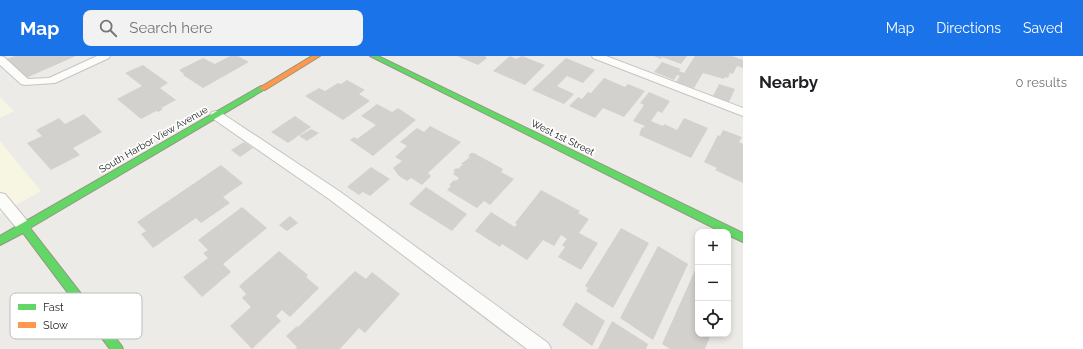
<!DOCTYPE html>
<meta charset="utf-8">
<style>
body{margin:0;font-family:Raleway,sans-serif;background:#f2f2f2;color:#202124}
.controls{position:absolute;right:12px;bottom:12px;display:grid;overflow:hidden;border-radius:8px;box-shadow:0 2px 6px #0003}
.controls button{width:36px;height:36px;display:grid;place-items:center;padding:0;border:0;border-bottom:1px solid #e0e0e0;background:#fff;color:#202124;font:20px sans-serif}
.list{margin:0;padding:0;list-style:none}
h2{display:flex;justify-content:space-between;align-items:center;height:52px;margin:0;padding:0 16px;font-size:17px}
h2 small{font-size:13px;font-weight:400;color:#757577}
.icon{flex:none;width:22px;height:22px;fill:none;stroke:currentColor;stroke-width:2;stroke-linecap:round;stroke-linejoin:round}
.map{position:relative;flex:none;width:743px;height:293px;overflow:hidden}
header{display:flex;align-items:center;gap:24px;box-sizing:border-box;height:56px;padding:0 20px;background:#1a73e8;color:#fff}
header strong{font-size:19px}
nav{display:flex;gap:22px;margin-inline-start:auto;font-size:14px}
.search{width:280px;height:36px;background:#f2f2f2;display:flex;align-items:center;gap:10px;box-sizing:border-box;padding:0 14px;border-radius:8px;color:#757577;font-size:15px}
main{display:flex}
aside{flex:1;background:#fff}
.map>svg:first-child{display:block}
.education{fill:#f6f6e2}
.building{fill:#d3d1ce}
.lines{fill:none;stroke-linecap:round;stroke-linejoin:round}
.lane-casing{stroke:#c5c4c3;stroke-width:2}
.fast-casing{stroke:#94977e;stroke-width:2}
.slow-casing{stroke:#94977e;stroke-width:2}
.lane{fill:#fcfcfb;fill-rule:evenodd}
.fast{fill:#63d668;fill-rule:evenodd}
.slow{fill:#ff974d;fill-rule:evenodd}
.labels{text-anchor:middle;stroke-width:3.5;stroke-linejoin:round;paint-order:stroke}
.street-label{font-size:10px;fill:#1e1e1e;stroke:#fff}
.key{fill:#fff;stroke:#bcbcbc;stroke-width:1}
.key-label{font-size:11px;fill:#1e1e1e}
</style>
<header>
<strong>Map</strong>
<div class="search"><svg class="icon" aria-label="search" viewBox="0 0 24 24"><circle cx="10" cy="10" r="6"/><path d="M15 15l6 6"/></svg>Search here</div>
<nav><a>Map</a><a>Directions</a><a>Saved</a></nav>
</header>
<main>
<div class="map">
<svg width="743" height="293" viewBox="0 0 743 293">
<rect width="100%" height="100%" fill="#edebe7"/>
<!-- education -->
<path class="education" d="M0,41L14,55L0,62Z
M0,85L41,135L0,158Z"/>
<!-- building -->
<path class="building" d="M15,0H76L26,22L6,3Z
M230,0H238L249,6L203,32L183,19L184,18L179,14L203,2L215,8Z
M457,0H485L487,2L478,9Z
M510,0L516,3L522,0L545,9L525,29L493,15Z
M654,0H687L681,8L662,1L661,3Z
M695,0H732L743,4V12L737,10L733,18L730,17L728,22L725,21L724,23L703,17L694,32L676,26L680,20L677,19L674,24L654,16L662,6L681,13L679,15L684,17Z
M566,2L595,14L583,27L567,20L557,30L574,38L564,48L532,34Z
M143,9L168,27L160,32L176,44L161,52L163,53L158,56L156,55L141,63L117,43L142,30L125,17Z
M604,22L625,31L628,28L645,35L624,61L603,52L595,62L569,50L578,41L582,43L588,36L591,37Z
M347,24L365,34L359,38L370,45L343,64L305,40L319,32L325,35L338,27L341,28Z
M719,28L735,33L729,46L713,40Z
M649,36L670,45L662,57L658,55L651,65L663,70L664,68L677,74L684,62L708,72L691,102L639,79L642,71L643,72L645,70L633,65L644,49L640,47Z
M377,48L392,56L398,52L416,64L373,100L350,84L354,81L357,83L376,69L361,60Z
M84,58L102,76L73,92L80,99L51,114L27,87L42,80L36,74L59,62L65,68Z
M295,60L311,71L288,87L271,76Z
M430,70L461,86L428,117L431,120L422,129L411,122L407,125L399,120L393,112L402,105L395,101L407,90L400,86L417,72L424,76Z
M311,73L319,77L307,85L299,80Z
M723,74L742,81L739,86L743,88V127L715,114L717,112L704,106L718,79L720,80Z
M244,86L253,92L240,101L231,94Z
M471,97H474L503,113L501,116L514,123L490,149L484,145L477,152L447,134L451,130L449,129L454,124L456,125L459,122L453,118L455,116L453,115L456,112L458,113L463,108H461L470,101L468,100Z
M221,109L243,127L223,141L230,147L201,167L196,162L153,192L141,178L146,175L137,166Z
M371,111L390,123L370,140L363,136L359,139L347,131Z
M426,131L467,158L452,175L409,148Z
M541,134L580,155L578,157L589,163L579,177L598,187L581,214L558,201L565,191L562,189L567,183L561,179L554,190L543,184L527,204L502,188L500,191L475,175L491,156L515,171L517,168L515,167Z
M242,151L267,172L223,208L231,216L202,241L183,221L208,202L203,197L208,194L198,184Z
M290,160L298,167L287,175L279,169Z
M621,172L649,187L613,252L586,235L588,232L585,230Z
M658,190L688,208L653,284L620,262Z
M279,195L308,219L306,221L319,232L290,261L282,254L276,260L281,265L252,293L230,270L251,251L242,242L246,238L239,230Z
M696,212L698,213V278H711L705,293H670L662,288Z
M355,215L366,223L372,216L400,238L365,277L359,272L340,293H295L297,291L286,280L297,270L298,271Z
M576,246L605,265L592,290L562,269Z
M612,265L648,288L646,293H598Z"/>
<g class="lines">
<defs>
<path id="lane" d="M0,0L4,1L28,23L49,22L97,0H110L109,2L55,27L25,29L21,28L0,9Z
M592,0H606L743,52V60L593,2Z
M216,55L220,56L339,135L548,287L551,293H527L329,143L212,62L210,59L212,56Z
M0,137L5,138L29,167L31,171L29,175L24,177L19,175L0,152Z"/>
<path id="fast" d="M370,0H378L743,177V186L728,179V176H722Z
M261,30H263L267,32L30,172L121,289L123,293H110L23,177L0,189V180Z"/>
<path id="slow" d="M312,0H320L265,34H263L259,32Z"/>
</defs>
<!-- lane casing -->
<use href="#lane" class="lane-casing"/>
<!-- fast casing -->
<use href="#fast" class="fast-casing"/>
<!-- slow casing -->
<use href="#slow" class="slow-casing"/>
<!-- lane -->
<use href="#lane" class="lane"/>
<!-- fast -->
<use href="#fast" class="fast"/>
<!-- slow -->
<use href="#slow" class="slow"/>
</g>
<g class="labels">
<!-- street labels -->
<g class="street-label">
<text transform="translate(563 81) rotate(26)" y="4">West 1st Street</text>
<text transform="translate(153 83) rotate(-30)" y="4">South Harbor View Avenue</text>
</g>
</g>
<!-- legend -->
<rect x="10" y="237" width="132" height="46" rx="6" class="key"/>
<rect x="18" y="248" width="18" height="6" fill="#63d668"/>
<rect x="18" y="266" width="18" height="6" fill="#ff974d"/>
<g class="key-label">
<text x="43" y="255">Fast</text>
<text x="43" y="273">Slow</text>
</g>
</svg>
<div class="controls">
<button>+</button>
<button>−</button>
<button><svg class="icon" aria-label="locate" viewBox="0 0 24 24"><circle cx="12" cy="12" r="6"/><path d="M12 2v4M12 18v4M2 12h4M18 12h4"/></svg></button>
</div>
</div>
<aside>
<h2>Nearby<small>0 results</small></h2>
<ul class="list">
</ul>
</aside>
</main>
